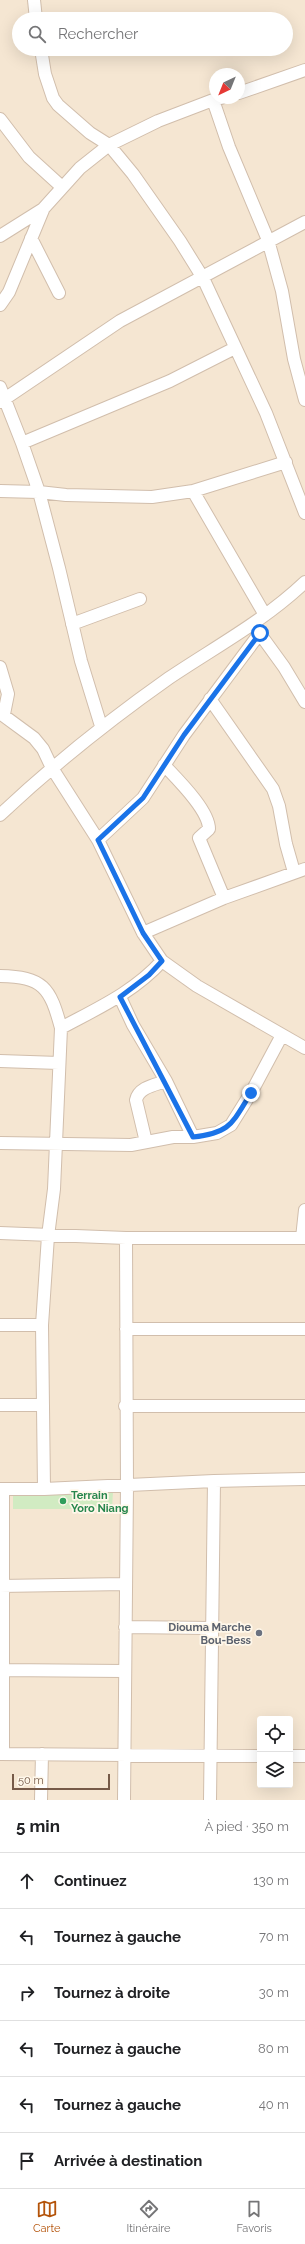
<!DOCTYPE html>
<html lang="fr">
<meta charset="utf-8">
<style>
body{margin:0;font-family:Raleway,sans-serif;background:#f6f6f6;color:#202124}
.controls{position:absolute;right:12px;bottom:12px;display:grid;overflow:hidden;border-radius:4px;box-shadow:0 4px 16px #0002}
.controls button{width:36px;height:36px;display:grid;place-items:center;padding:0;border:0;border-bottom:1px solid #e0e0e0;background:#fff;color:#202124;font:20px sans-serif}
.compass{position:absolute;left:209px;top:68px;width:36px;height:36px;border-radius:50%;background:#fff;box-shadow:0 4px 16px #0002;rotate:223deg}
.scale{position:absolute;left:12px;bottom:10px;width:98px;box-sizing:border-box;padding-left:4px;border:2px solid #765a48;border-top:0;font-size:11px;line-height:14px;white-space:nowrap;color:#765a48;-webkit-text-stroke:3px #fff8eb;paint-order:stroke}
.stop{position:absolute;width:12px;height:12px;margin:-9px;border:3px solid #1a73e8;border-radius:50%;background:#fff}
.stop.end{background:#1a73e8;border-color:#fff;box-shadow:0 1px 4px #0008}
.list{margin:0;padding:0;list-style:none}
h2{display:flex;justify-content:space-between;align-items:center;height:52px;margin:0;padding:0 16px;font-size:17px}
h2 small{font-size:13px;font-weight:400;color:#757577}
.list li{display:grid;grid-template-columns:26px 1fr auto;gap:12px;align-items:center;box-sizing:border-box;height:56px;padding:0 16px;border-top:1px solid #e0e0e0}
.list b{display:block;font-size:15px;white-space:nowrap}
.list em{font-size:13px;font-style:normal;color:#757577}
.icon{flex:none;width:22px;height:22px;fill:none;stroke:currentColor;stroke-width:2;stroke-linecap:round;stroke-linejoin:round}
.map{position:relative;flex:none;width:305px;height:1800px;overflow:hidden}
.search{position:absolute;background:#fff;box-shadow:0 4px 16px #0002;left:12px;right:12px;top:12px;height:44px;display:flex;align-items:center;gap:10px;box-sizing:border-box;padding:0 14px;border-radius:22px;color:#757577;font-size:15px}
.sheet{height:388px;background:#fff}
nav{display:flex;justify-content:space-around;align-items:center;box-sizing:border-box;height:56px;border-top:1px solid #e0e0e0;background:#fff;font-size:11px;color:#757577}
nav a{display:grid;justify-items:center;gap:2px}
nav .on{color:#b45309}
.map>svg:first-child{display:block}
.residential{fill:#f5e6d2;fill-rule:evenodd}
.green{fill:#d1ebc2}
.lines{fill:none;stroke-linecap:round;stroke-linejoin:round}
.minor-casing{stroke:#d1beac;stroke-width:14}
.minor{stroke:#fff;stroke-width:12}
.route{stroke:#1a73e8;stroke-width:5}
.leisure-dot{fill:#2e9e5b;stroke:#fff8eb;stroke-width:1.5}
.worship-dot{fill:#6b7280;stroke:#fff8eb;stroke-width:1.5}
.labels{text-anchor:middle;stroke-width:3.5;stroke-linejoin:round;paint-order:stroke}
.leisure-label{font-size:11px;font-weight:bold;fill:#27864d;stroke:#fff8eb;text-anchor:start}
.worship-label{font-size:11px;font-weight:bold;fill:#5b616d;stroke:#fff8eb;text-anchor:end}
</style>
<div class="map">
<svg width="305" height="1800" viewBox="0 0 305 1800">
<rect width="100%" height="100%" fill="#fdf4e4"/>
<!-- residential -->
<path class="residential" d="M0,0H305V1800H0ZM19,19H286V49H19ZM215,74H239V98H215ZM260,1719H290V1785H260Z"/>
<!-- green -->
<path class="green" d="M13,1489L113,1492L112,1509H13Z"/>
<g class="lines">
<defs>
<path id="minor" d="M34,0L36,19
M41,49L45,74L53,98L58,105L90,133L109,145L133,174L180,241L203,278L266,413L305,513
M239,93L305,70
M221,98L213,100L229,147L268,240L282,291L294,359L305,400
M0,119L29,157L62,187
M0,236L43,209L80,168L109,145L158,121L213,100
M31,238L59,293
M0,305L9,292L43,210
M0,387L22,443L39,492L59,568L81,661L101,726
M0,402L120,321L305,222
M22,443L170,381L235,348
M0,491L39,492L66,495L152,497L193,491L286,462
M193,491L265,615
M72,624L140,599
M255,627L284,667L305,702
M260,633L184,735L143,798L98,840L143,933L162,961L197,986L305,1048
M0,667L8,694L4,714
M210,699L273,789L279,806L286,844L294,872
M0,713L34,738L43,749L52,768L98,840
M164,765C177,779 209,810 209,829L199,838L224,898
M0,815C54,764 108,721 169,678C215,647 264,621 305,582
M143,933L224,898L305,869
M0,976C43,977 50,987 61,1028L54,1189L48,1236L42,1325L44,1489
M120,997L133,1025L166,1081L193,1137
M61,1028C98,1008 134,992 162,961
M0,1061L59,1063
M146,1142L136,1100C139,1087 155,1085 166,1081
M0,1143L131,1145L173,1137H193L217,1133L231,1125L251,1093L282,1035
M0,1233L126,1238H305
M302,1238L305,1210
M0,1325H42
M126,1329H305
M0,1405H43
M125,1406H305
M0,1489H44L214,1481L305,1479
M0,1586L125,1584
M125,1627L211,1628
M0,1670L124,1671
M0,1754L260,1756
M3,1754V1489
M290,1756H305
M41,1800L42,1754
M124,1800L127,1486L126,1238
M210,1800L214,1481"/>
</defs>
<!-- minor casing -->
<use href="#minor" class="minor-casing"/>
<!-- minor -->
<use href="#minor" class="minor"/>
</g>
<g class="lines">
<!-- route -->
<path class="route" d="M251,1093C232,1123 231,1133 193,1137L120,997L149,975L162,961L143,933L98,840L143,798L184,735L260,633"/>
</g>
<!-- markers -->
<circle class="leisure-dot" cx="63" cy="1501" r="4"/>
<circle class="worship-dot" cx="259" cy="1633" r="4"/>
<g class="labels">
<!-- leisure labels -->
<g class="leisure-label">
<text x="71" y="1499">Terrain<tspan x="71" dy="13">Yoro Niang</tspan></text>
</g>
<!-- worship labels -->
<g class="worship-label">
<text x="251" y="1631">Diouma Marche<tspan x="251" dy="13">Bou-Bess</tspan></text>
</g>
</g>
</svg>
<div class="controls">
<button><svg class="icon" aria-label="locate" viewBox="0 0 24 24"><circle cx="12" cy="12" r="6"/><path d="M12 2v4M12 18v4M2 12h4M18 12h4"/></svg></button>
<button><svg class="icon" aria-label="layers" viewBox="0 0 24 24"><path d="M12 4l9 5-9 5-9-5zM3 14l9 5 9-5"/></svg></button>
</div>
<svg class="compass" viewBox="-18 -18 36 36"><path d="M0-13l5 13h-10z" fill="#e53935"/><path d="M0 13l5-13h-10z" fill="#757577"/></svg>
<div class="scale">50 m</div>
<div class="stop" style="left:260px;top:633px"></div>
<div class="stop end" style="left:251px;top:1093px"></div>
<div class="search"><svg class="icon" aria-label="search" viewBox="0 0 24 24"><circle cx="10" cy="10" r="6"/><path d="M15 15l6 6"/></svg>Rechercher</div>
</div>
<section class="sheet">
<h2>5 min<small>À pied · 350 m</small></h2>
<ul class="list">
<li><svg class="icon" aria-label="ahead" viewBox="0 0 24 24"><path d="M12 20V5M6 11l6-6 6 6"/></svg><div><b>Continuez</b></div><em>130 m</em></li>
<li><svg class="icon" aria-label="left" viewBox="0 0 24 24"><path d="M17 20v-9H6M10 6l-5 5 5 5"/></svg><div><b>Tournez à gauche</b></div><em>70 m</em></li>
<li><svg class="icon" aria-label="right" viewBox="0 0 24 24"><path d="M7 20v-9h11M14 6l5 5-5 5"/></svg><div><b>Tournez à droite</b></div><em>30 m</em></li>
<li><svg class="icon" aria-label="left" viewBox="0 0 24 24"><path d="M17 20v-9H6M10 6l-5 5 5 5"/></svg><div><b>Tournez à gauche</b></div><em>80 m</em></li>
<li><svg class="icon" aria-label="left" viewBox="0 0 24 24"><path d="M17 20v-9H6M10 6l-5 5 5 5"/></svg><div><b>Tournez à gauche</b></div><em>40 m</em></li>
<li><svg class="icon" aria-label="arrive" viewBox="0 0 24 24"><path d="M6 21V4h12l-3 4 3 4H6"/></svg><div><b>Arrivée à destination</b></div></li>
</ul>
</section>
<nav>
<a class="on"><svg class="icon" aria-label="map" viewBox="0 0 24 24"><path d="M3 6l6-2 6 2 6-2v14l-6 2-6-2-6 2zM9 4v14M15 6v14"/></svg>Carte</a>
<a><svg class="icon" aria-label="directions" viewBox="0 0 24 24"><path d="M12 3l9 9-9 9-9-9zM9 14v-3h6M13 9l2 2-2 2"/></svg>Itinéraire</a>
<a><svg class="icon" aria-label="saved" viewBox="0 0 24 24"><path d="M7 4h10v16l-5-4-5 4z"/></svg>Favoris</a>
</nav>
